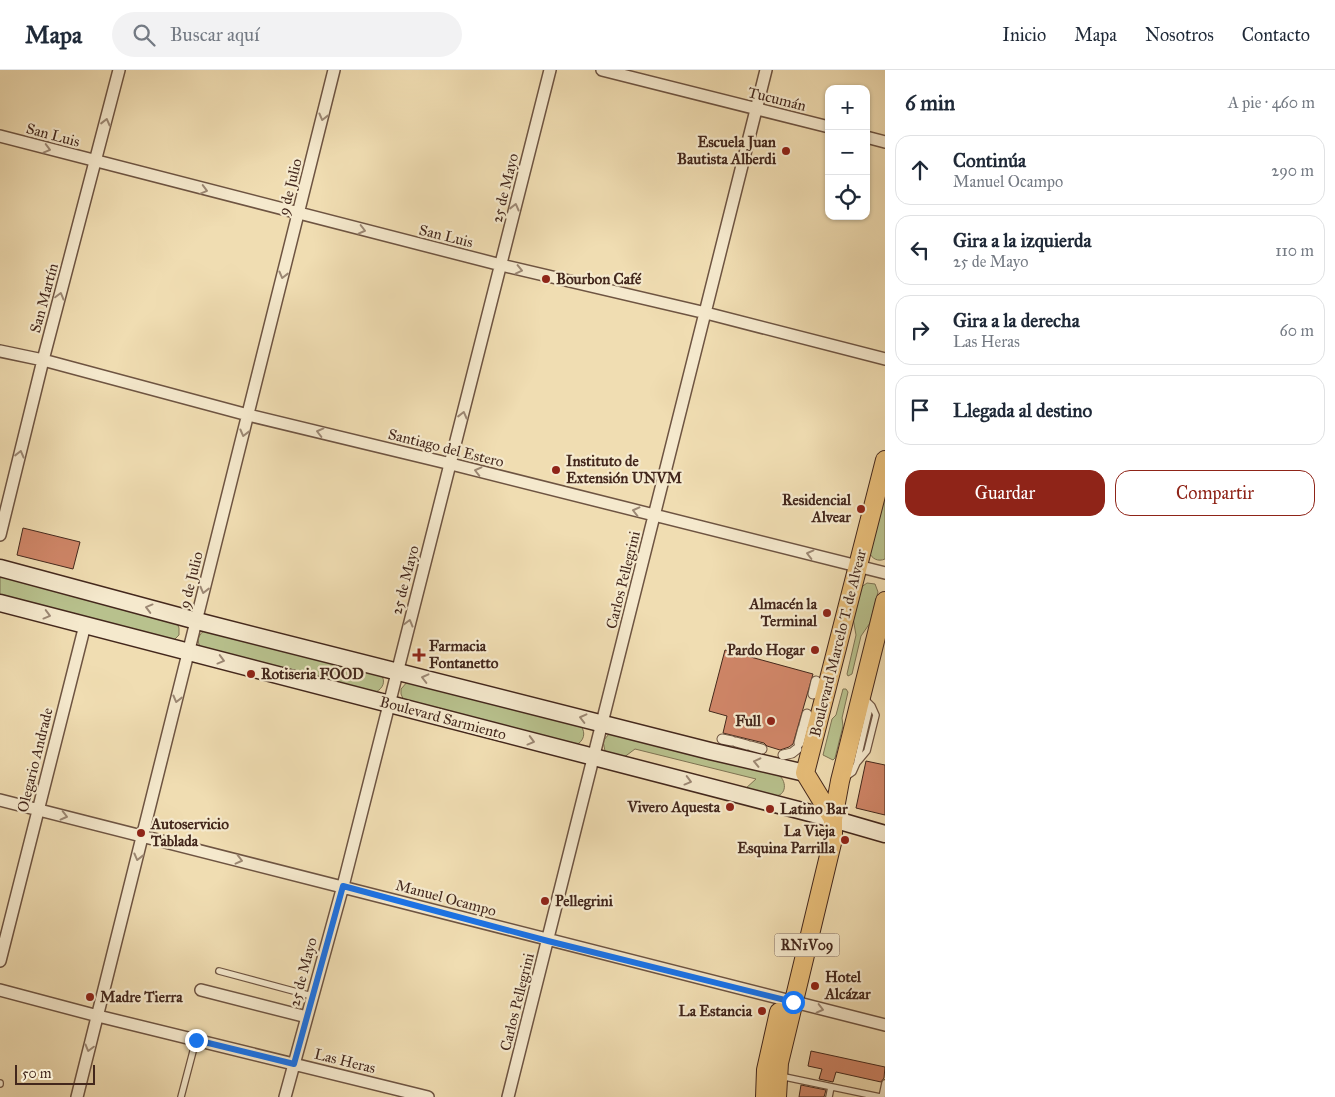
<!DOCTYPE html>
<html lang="es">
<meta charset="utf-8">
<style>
body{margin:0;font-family:"IM FELL Great Primer",serif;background:#f2f2f3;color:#1f2937}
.controls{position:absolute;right:15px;top:15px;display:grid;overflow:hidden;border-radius:10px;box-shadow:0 1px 4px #0004}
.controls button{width:45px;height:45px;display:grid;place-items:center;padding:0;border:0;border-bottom:1px solid #e0e1e3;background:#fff;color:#1f2937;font:25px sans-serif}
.scale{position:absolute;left:15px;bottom:12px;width:80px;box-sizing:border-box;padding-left:5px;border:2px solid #43271c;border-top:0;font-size:14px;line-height:18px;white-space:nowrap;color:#43271c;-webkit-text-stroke:4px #f5e9cd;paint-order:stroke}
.stop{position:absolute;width:15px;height:15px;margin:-11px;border:4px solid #1a73e8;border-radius:50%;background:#fff}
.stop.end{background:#1a73e8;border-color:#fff;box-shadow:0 1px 5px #0008}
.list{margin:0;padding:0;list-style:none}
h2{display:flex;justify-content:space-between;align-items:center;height:65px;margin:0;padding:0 20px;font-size:21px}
h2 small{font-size:16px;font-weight:400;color:#747a83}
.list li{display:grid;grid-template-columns:32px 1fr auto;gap:15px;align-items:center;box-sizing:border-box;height:70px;margin:0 10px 10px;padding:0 10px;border:1px solid #e0e1e3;border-radius:15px}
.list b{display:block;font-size:19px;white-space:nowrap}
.list p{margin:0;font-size:16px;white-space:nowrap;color:#747a83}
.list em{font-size:16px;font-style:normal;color:#747a83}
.actions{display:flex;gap:10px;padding:15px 20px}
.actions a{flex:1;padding:11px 0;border:1px solid #8f2418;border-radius:15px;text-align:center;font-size:18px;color:#8f2418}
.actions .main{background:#8f2418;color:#fff}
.icon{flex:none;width:28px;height:28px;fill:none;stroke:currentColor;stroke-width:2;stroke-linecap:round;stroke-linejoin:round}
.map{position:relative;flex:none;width:885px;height:1027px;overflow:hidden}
header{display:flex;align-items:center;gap:30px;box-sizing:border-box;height:70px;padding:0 25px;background:#fff;border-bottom:1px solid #e0e1e3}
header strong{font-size:24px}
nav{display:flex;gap:28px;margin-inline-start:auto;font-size:18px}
.search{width:350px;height:45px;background:#f2f2f3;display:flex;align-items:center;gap:12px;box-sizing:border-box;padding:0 18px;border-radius:28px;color:#747a83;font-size:19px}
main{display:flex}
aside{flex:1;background:#fff}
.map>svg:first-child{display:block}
.green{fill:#b8c18d;stroke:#7e7454}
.building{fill:#d08668;stroke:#43271c}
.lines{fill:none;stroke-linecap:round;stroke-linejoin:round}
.service-casing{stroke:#6e5442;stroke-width:8}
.pedestrian-casing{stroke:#6e5442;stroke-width:11}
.minor-casing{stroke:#6e5442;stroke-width:14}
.secondary-casing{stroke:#43271c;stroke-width:19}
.primary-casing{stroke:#43271c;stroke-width:20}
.service{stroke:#f5e9cd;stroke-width:5.5}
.pedestrian{stroke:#f5e9cd;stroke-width:9}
.minor{stroke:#f5e9cd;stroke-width:11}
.secondary{stroke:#f5e9cd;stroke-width:16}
.primary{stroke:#e8be79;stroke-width:18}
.oneway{stroke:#9c8874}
.route{stroke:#1a73e8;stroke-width:6}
.poi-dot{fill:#8f2418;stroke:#f5e9cd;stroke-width:2}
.labels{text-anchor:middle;stroke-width:4.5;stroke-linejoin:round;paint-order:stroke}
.shield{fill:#f5e9cd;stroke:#786151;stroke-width:1}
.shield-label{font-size:14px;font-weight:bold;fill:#43271c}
.street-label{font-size:15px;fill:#43271c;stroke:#f5e9cd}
.poi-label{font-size:15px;font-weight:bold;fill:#43271c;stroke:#f5e9cd;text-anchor:start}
</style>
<header>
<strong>Mapa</strong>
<div class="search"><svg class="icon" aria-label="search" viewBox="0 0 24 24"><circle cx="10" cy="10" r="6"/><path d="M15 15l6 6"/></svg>Buscar aquí</div>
<nav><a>Inicio</a><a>Mapa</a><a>Nosotros</a><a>Contacto</a></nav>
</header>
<main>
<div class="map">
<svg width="885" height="1027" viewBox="0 0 885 1027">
<rect width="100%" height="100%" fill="#f0ddb2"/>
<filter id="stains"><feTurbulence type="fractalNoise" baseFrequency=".004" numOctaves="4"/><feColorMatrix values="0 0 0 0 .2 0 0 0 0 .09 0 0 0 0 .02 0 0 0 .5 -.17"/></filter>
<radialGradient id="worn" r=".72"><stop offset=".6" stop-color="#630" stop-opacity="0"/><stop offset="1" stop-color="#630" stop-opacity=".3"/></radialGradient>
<!-- green -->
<path class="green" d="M885,420V489C878,492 872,489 869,482Z
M4,507L177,553L179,558V565L174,570L0,528V508Z
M867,513L875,514L878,522L870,553L861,566L852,604L848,606L847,604L856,565L853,548L860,518Z
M205,560L381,604C386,612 383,618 376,622L201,578C196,571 198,565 205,560Z
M408,611L581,656C586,663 584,671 576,675L404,631L401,624V619Z
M843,619H846L848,622L842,648L843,656L835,688L833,690L823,685L832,649L836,645Z
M609,664L777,704C787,709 788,727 773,726C764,726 754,721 745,719L756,709L635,679L623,688L605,681L603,671Z"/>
<!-- building -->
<path class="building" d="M23,458L80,472L73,499L17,485Z
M725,580L813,604L793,674L789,677L780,680L767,676L764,673L723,663L727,646L709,641Z
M866,691L885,695V745L856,738Z
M811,981L885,997L884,1008L881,1012L836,1002L833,1012L819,1009L822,999L808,996Z
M801,1015L826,1020L824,1027H799Z"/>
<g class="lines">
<defs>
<path id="service" d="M857,692L869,641L865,631
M846,707L853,702L857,693L867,681L876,645L872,636L864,628
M219,901L312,926
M780,1006L880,1027
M0,1014V1013
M181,1027L196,970
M829,1027L831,1017
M882,1027L885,1013"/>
<path id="pedestrian" d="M813,624L816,611
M804,655L807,644
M722,669L732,671
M736,672L747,675
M799,673L803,658
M751,676L762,679
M783,685L792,683L797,679"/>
<path id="minor" d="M602,0L829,57
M0,66L501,195L706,243L885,289
M866,67L885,72
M0,281L43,290L248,345L451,394L885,503
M0,465L43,290L119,0
M0,730L885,955
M0,891L85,555
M0,920L98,946L428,1027
M201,920L307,947
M77,1027L334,0
M285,1027L343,816L550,0
M508,1027L766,0"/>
<path id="secondary" d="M0,498L197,551L710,681L805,703
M0,533L833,749L885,764"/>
<path id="primary" d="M833,749L805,703L885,390
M765,1027L766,1000L779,942
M777,1027L779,993L833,769V749L840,711L885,531"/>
</defs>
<!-- service casing -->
<use href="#service" class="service-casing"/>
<!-- pedestrian casing -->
<use href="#pedestrian" class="pedestrian-casing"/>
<!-- minor casing -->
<use href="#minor" class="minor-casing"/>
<!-- secondary casing -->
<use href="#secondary" class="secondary-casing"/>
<!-- primary casing -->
<use href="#primary" class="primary-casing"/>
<!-- service -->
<use href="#service" class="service"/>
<!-- pedestrian -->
<use href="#pedestrian" class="pedestrian"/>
<!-- minor -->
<use href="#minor" class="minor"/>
<!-- secondary -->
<use href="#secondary" class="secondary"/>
<!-- primary -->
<use href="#primary" class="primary"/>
</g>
<!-- one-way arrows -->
<defs><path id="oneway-chevron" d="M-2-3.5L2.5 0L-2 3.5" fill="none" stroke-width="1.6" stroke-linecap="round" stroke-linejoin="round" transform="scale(1.25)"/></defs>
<g class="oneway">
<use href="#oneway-chevron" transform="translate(323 47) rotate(104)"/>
<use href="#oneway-chevron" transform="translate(106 52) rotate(-76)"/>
<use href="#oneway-chevron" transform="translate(47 79) rotate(15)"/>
<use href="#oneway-chevron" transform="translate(204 120) rotate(15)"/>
<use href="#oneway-chevron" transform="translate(515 137) rotate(-76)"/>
<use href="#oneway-chevron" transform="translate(362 160) rotate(14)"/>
<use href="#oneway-chevron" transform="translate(519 200) rotate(13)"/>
<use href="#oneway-chevron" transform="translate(283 205) rotate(104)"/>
<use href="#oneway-chevron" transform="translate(60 226) rotate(-75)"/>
<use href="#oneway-chevron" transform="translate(463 345) rotate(-76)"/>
<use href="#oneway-chevron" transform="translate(320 362) rotate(-166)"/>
<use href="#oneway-chevron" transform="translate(244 363) rotate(104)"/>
<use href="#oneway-chevron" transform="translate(20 384) rotate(-76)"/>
<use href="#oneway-chevron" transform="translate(478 401) rotate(-166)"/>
<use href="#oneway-chevron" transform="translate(636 441) rotate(-166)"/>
<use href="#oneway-chevron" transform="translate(810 484) rotate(-166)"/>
<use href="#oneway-chevron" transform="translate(204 520) rotate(104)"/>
<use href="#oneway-chevron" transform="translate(149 538) rotate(-165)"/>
<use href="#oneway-chevron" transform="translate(47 545) rotate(15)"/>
<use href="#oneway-chevron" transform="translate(409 553) rotate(-75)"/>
<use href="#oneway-chevron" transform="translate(221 590) rotate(15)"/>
<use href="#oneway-chevron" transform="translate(425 608) rotate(-166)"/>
<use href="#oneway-chevron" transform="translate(177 629) rotate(104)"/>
<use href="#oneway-chevron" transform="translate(583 648) rotate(-166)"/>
<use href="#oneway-chevron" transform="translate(531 671) rotate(15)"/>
<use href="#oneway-chevron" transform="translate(757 692) rotate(-167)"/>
<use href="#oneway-chevron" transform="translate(688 711) rotate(15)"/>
<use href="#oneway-chevron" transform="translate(64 746) rotate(14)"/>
<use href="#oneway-chevron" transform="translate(138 787) rotate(104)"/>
<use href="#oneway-chevron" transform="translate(239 790) rotate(14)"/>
<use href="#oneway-chevron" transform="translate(820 939) rotate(14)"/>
<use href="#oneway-chevron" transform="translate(89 978) rotate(105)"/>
</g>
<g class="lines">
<!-- route -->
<path class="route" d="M196,970L294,994L343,816L548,871L793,932"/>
</g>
<!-- markers -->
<g class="poi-dot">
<circle cx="786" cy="81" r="5"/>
<circle cx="546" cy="209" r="5"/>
<circle cx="556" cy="400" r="5"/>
<circle cx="861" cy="439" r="5"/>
<circle cx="827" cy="543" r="5"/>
<circle cx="815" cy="580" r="5"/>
<path d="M416.5 577.5h5v5h5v5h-5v5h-5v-5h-5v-5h5z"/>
<circle cx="251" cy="604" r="5"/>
<circle cx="771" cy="651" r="5"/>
<circle cx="730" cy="737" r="5"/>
<circle cx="770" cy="739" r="5"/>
<circle cx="141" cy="763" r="5"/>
<circle cx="845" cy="770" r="5"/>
<circle cx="545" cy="831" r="5"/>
<circle cx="815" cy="916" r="5"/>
<circle cx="90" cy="927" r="5"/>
<circle cx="762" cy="941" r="5"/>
</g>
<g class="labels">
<!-- shield labels -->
<rect class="shield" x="774.5" y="863.5" width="65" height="23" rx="4"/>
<g class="shield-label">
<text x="807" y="880">RN1V09</text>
</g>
<!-- street labels -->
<g class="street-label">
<text transform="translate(777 29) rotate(14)" y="5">Tucumán</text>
<text transform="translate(53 65) rotate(15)" y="5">San Luis</text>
<text transform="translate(290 117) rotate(-76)" y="5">9 de Julio</text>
<text transform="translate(505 118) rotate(-76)" y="5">25 de Mayo</text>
<text transform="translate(446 166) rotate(14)" y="5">San Luis</text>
<text transform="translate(44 228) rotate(-75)" y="5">San Martín</text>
<text transform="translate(446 378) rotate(14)" y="5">Santiago del Estero</text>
<text transform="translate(191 510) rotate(-76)" y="5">9 de Julio</text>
<text transform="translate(405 510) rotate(-75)" y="5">25 de Mayo</text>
<text transform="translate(623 510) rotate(-76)" y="5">Carlos Pellegrini</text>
<text transform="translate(838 573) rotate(-76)" y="5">Boulevard Marcelo T. de Alvear</text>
<text transform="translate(443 648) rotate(15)" y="5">Boulevard Sarmiento</text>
<text transform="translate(35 690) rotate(-76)" y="5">Olegario Andrade</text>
<text transform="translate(446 828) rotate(15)" y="5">Manuel Ocampo</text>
<text transform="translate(303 902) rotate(-75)" y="5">25 de Mayo</text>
<text transform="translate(517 932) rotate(-76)" y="5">Carlos Pellegrini</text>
<text transform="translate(345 991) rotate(14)" y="5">Las Heras</text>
</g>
<!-- poi labels -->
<g class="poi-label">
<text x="776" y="77" text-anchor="end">Escuela Juan<tspan x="776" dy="17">Bautista Alberdi</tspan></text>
<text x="556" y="214">Bourbon Café</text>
<text x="566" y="396">Instituto de<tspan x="566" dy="17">Extensión UNVM</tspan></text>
<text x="851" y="435" text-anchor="end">Residencial<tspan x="851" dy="17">Alvear</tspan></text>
<text x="817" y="539" text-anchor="end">Almacén la<tspan x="817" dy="17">Terminal</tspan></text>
<text x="429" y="581">Farmacia<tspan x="429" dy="17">Fontanetto</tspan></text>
<text x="805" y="585" text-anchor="end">Pardo Hogar</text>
<text x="261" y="609">Rotiseria FOOD</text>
<text x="761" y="656" text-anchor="end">Full</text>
<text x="720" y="742" text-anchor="end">Vivero Aquesta</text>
<text x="780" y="744">Latino Bar</text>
<text x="151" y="759">Autoservicio<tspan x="151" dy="17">Tablada</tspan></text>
<text x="835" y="766" text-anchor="end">La Vieja<tspan x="835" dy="17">Esquina Parrilla</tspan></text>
<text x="555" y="836">Pellegrini</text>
<text x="825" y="912">Hotel<tspan x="825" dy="17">Alcázar</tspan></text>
<text x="100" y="932">Madre Tierra</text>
<text x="752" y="946" text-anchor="end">La Estancia</text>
</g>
</g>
<rect width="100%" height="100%" filter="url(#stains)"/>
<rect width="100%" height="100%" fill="url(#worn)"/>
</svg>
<div class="controls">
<button>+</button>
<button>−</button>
<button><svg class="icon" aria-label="locate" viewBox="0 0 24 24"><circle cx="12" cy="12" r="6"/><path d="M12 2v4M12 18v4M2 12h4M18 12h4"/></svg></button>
</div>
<div class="scale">50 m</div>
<div class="stop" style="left:793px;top:932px"></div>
<div class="stop end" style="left:196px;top:970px"></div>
</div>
<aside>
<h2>6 min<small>A pie · 460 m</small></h2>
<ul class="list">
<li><svg class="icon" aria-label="ahead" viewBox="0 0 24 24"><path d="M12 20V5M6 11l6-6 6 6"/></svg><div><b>Continúa</b><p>Manuel Ocampo</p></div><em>290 m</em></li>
<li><svg class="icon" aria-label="left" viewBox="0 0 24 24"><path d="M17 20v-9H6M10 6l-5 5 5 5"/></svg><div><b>Gira a la izquierda</b><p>25 de Mayo</p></div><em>110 m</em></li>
<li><svg class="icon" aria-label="right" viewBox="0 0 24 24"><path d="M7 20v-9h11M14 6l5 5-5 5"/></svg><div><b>Gira a la derecha</b><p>Las Heras</p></div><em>60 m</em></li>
<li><svg class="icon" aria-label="arrive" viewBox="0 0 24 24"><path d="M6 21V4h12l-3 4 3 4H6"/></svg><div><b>Llegada al destino</b></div></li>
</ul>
<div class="actions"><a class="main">Guardar</a><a>Compartir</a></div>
</aside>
</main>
